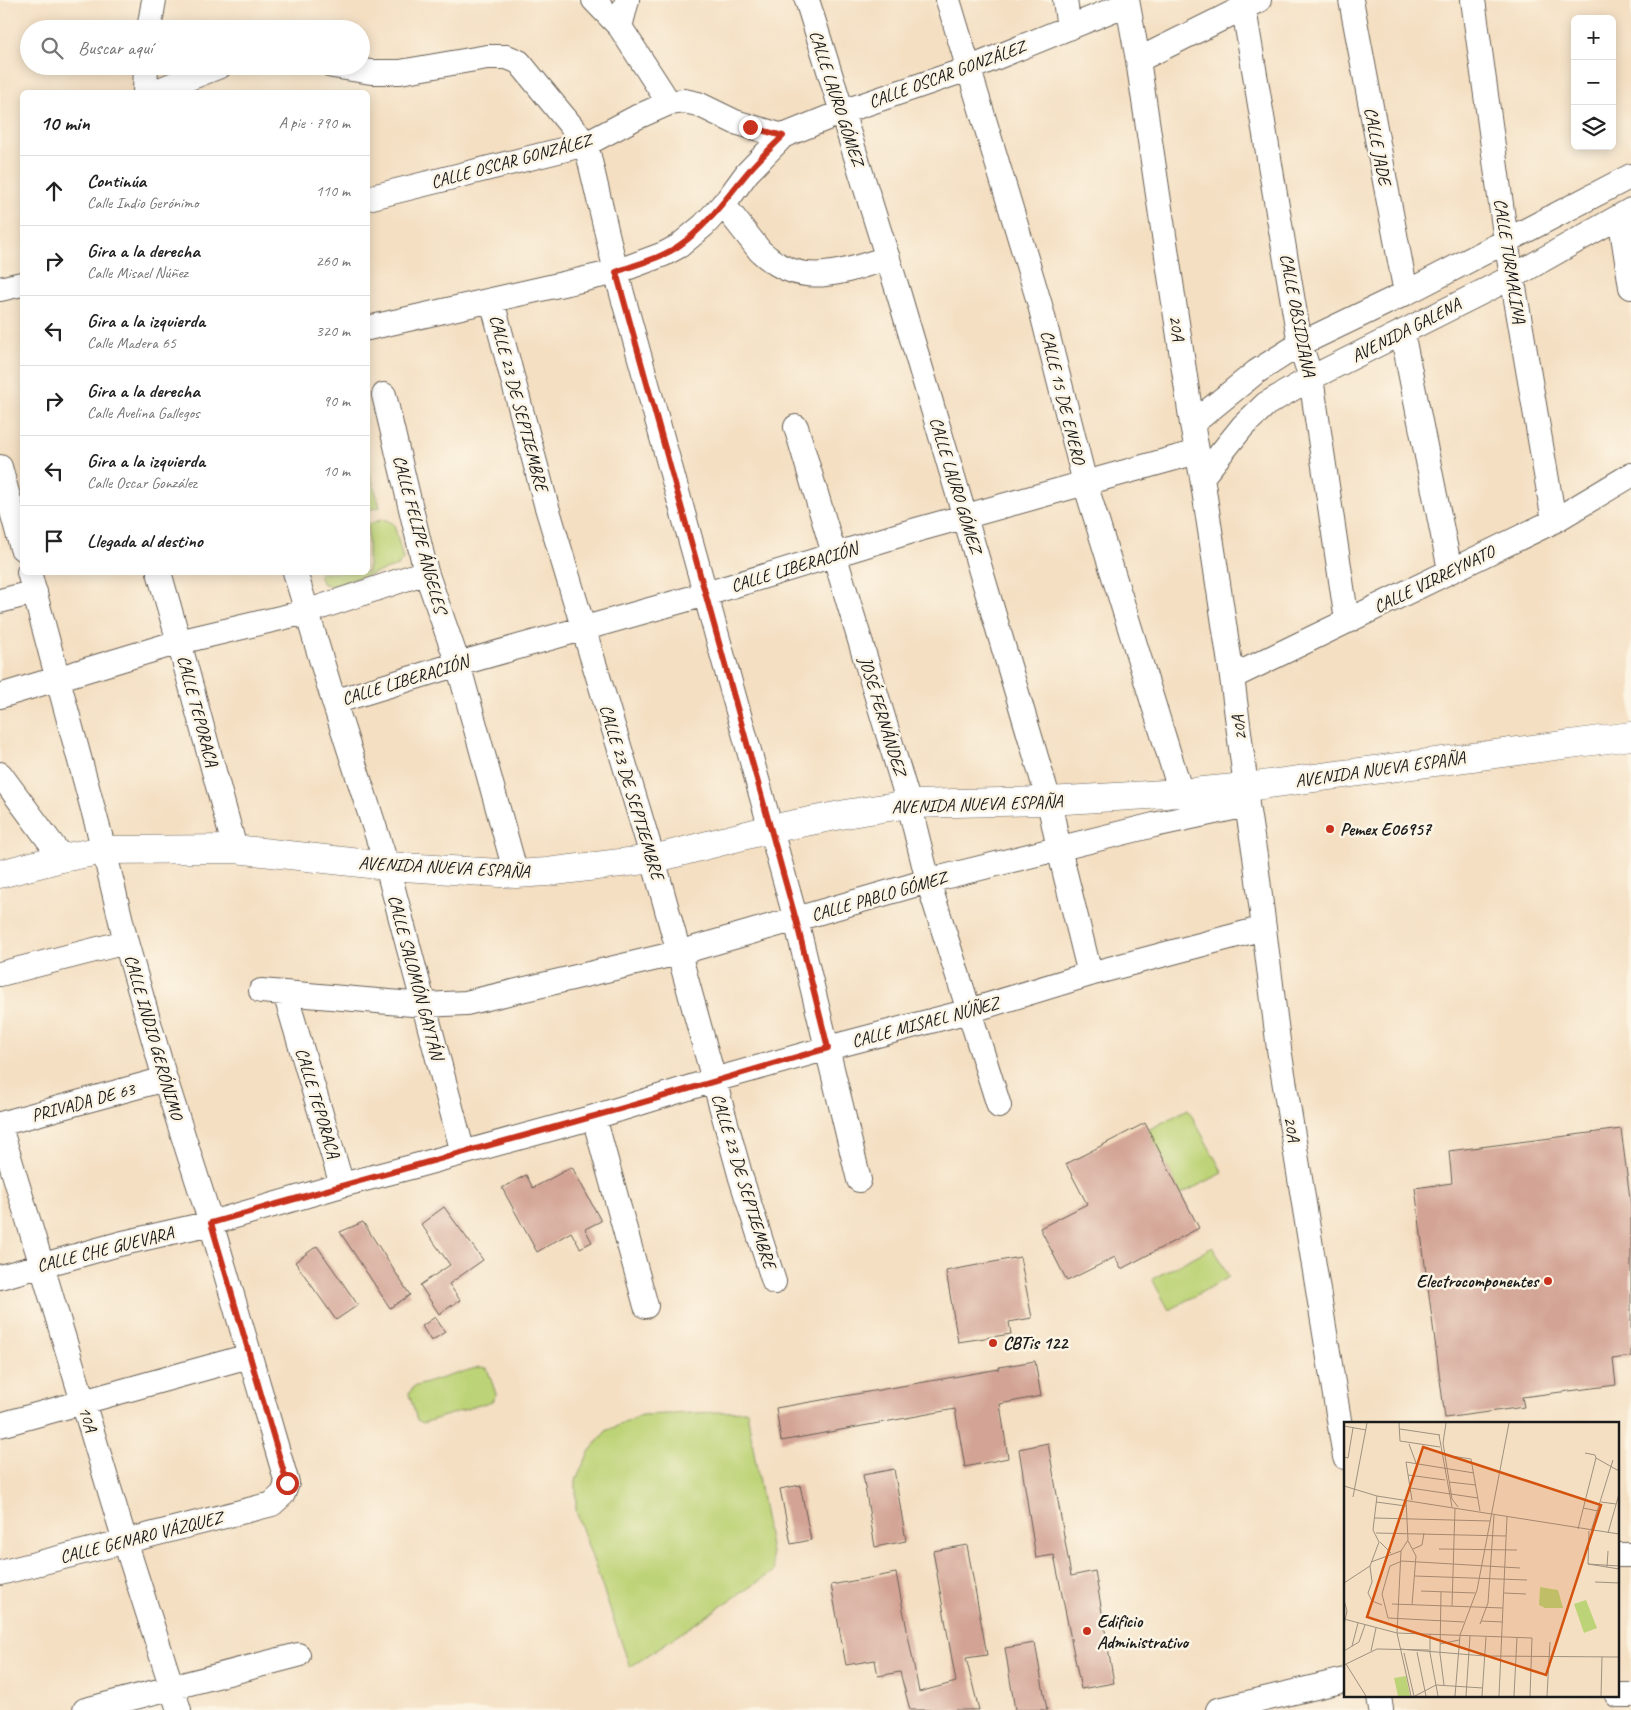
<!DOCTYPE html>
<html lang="es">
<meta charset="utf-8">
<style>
body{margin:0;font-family:Caveat,sans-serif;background:#f6f6f6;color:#222}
.controls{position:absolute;right:15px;top:15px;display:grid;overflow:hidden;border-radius:8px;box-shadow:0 2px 12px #0003}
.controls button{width:45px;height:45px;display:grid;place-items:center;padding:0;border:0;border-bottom:1px solid #e0e0e0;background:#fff;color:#222;font:25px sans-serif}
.stop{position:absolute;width:15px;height:15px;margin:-11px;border:4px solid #c8321e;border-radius:50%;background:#fff}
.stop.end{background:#c8321e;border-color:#fff;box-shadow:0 1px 5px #0008}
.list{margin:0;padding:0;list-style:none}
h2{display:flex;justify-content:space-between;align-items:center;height:65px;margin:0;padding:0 20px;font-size:21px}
h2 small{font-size:16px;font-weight:400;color:#767676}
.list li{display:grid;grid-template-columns:32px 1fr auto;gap:15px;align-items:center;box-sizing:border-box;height:70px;padding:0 20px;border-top:1px solid #e0e0e0}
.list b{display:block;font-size:19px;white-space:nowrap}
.list p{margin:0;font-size:16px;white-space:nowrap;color:#767676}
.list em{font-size:16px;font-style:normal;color:#767676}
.icon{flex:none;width:28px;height:28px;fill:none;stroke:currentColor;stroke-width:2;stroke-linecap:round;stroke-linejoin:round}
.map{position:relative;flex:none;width:1631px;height:1710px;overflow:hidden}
.search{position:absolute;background:#fff;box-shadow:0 2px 12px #0003;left:20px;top:20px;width:350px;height:55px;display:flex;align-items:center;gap:12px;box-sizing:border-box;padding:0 18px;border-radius:28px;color:#767676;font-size:19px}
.panel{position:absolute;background:#fff;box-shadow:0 2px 12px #0003;left:20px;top:90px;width:350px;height:485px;border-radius:8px}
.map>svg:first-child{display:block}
.green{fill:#bdd377;stroke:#6c784a}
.building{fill:#d3a495}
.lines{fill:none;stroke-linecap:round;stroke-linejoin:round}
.minor-casing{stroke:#686056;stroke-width:26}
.major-casing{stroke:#686056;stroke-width:29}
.minor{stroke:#fff;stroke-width:24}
.major{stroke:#fff;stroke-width:28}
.route{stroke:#c8321e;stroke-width:6}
.poi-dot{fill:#c8321e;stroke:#fcf5e5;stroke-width:2}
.labels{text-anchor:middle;stroke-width:5;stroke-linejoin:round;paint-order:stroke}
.street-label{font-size:18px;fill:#1c1c1c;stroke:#fcf5e5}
.poi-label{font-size:18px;font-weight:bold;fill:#1c1c1c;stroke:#fcf5e5;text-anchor:start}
.inset-road{fill:none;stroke:#9e9180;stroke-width:1}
.view{fill:#d4530e;fill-opacity:0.15;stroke:#d4530e;stroke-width:2.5}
.inset-edge{fill:none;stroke:#1c1c1c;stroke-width:2.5}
</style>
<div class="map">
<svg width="1631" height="1710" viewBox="0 0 1631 1710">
<rect width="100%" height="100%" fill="#fcf5e5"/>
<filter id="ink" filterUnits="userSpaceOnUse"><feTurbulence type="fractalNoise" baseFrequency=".02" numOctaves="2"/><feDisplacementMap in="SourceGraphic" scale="10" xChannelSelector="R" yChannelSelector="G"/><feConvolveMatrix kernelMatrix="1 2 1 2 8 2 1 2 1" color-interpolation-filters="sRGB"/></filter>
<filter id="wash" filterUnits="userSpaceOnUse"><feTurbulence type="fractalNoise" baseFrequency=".0096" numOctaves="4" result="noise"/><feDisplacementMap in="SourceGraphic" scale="20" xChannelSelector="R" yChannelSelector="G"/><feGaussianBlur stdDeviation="1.12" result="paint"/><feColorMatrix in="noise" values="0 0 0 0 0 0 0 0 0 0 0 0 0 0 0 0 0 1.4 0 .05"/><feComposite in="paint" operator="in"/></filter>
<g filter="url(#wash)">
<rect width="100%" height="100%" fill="#f4dfc2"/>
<!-- green -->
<path class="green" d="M368,470H369L380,507L368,510Z
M384,519L394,524L403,559L398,566L331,586L322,583L319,573L368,572V524Z
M1188,1109L1223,1173L1181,1194L1148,1130Z
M1213,1247L1229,1277L1169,1310L1152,1279Z
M479,1367L487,1368L496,1394L492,1401L423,1423L417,1420L409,1394L413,1387Z
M747,1411L774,1571L630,1667L576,1511V1480L589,1452L606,1431L642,1415Z"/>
<g id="blocks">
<!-- building -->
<path class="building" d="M1145,1123L1199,1228L1121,1269L1115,1257L1067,1281L1040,1228L1087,1204L1066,1164Z
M1621,1129L1631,1206V1356L1613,1359L1616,1385L1522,1397L1524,1407L1445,1418L1415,1188L1452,1183L1449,1151Z
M572,1167L601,1221L585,1229L592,1242L580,1248L571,1232L537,1252L502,1188L526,1175L533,1188Z
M444,1207L483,1260L449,1284L460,1300L439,1314L420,1285L450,1265L421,1224Z
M363,1222L410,1295L390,1308L340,1232Z
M317,1246L358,1305L336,1320L295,1262Z
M1020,1257L1032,1318L1009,1322L1011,1334L958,1342L946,1271Z
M435,1317L445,1332L431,1341L422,1326Z
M1035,1361L1041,1396L1000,1404L1008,1458L965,1467L955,1409L781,1441L776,1408L999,1369V1367Z
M1048,1443L1071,1576L1095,1571L1114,1683L1081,1689L1054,1555L1036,1558L1019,1449Z
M894,1469L906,1541L875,1547L863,1475Z
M800,1485L811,1540L791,1544L780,1489Z
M967,1545L987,1655L966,1658L979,1710H910L900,1672L878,1676L875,1660L846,1665L831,1585L896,1573L919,1692L956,1682L933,1551Z
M1035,1643L1047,1710H1015L1005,1648Z"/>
</g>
</g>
<g filter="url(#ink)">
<use href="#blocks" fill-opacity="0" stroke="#686056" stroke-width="1"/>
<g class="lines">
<defs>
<path id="minor" d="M594,0L620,27L669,103
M807,0L897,288L1049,801L1059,849L1090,974
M948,0L1040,305L1085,483L1181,793
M1065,0L1069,28
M1127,0L1138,60L1192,424L1202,477L1232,677L1246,787L1247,805L1255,856L1279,1049L1345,1457
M1351,0L1406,293
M1473,0L1506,241L1554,521
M1244,9L1300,344L1311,378L1347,621
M620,27L627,0
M149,29L154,0
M1138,60L1259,0
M333,66L371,72H400L487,57H507L519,62L586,144L616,272L796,920L859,1180
M145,92L146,66
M154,92L220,66
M368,198L586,144L637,117L669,103L684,101L698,104L735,122L783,136L842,112L968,69L1127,4
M723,204L760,251C801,290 841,272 888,258
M1620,216L1631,287
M0,289L22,284
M492,301L546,504L653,859L741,1178L774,1282
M368,328L616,272L664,254L679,246L704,225L728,199L747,173L783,136
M1402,332L1450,570
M384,395L426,572L458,664L516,874
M1192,424L1256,372L1300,344L1406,293L1631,176
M796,427L909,804L928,881L999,1106
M0,467L22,548
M1202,477L1243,426L1266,404L1311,378L1512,277L1631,210
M159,572L179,642L235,849
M295,572L334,702L387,866L463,1153
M0,601L35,592
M1232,677L1554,521L1631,475
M0,696L179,642L306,612L426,572
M334,702L458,664L706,594L909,532L1197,452
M0,774L62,858
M0,974L126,942
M261,991L424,1005L466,1003L678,953L928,881L1154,825L1247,805
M285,993L342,1185
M594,1117L646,1306
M0,1124L165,1079
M0,1127L125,1541L179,1710
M0,1277L119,1244L211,1223L342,1185L415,1166L594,1117L714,1080L828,1048L969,1011L1090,974L1264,928
M0,1425L249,1356
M1617,1555H1631
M0,1573L272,1504L283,1494L287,1483L211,1223L165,1079L126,942L104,850L29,572
M1617,1695H1631
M1379,1696L1381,1710
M85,1710L298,1655
M1218,1710L1345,1680"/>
<path id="major" d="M0,874L62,858L104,850L235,849L387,866L516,874L547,872L653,859L770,829L851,813L909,804L1049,801L1181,793L1246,787L1631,736"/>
</defs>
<!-- minor casing -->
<use href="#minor" class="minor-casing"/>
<!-- major casing -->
<use href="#major" class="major-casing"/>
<!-- minor -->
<use href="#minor" class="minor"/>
<!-- major -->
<use href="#major" class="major"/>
</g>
</g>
<g class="lines" filter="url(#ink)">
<!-- route -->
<path class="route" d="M287,1483L211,1223C337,1186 464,1153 591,1117C670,1095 748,1071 828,1048L796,920L616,272C637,264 662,258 680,245C708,225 726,198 748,172C759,159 771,148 783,136L750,127"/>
</g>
<!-- markers -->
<g class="poi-dot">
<circle cx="1330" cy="829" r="5"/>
<circle cx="1548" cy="1281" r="5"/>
<circle cx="993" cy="1343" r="5"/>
<circle cx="1087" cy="1631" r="5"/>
</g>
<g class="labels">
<!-- street labels -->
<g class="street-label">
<text transform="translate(947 74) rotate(-20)" y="6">CALLE OSCAR GONZÁLEZ</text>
<text transform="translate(837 98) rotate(72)" y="6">CALLE LAURO GÓMEZ</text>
<text transform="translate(1378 146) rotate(79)" y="6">CALLE JADE</text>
<text transform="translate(511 161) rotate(-15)" y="6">CALLE OSCAR GONZÁLEZ</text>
<text transform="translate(1510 261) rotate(81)" y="6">CALLE TURMALINA</text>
<text transform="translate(1298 315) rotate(79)" y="6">CALLE OBSIDIANA</text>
<text transform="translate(1177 328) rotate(82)" y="6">20A</text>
<text transform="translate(1406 330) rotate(-27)" y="6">AVENIDA GALENA</text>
<text transform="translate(1063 397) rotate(76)" y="6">CALLE 15 DE ENERO</text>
<text transform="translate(519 403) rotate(75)" y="6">CALLE 23 DE SEPTIEMBRE</text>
<text transform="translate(956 485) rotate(73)" y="6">CALLE LAURO GÓMEZ</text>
<text transform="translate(420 534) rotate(75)" y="6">CALLE FELIPE ÁNGELES</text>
<text transform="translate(794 567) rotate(-17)" y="6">CALLE LIBERACIÓN</text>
<text transform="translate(1434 579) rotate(-26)" y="6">CALLE VIRREYNATO</text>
<text transform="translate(405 680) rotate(-17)" y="6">CALLE LIBERACIÓN</text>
<text transform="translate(198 711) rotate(75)" y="6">CALLE TEPORACA</text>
<text transform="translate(883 716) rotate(73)" y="6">JOSÉ FERNÁNDEZ</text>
<text transform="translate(1239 728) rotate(-97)" y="6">20A</text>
<text transform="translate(1380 769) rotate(-8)" y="6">AVENIDA NUEVA ESPAÑA</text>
<text transform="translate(632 792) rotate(73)" y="6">CALLE 23 DE SEPTIEMBRE</text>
<text transform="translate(977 804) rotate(-2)" y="6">AVENIDA NUEVA ESPAÑA</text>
<text transform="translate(444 867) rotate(3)" y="6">AVENIDA NUEVA ESPAÑA</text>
<text transform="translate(879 896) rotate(-16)" y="6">CALLE PABLO GÓMEZ</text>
<text transform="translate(416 977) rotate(75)" y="6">CALLE SALOMÓN GAYTÁN</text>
<text transform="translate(925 1022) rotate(-15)" y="6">CALLE MISAEL NÚÑEZ</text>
<text transform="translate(154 1037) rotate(74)" y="6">CALLE INDIO GERÓNIMO</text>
<text transform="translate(83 1102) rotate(-15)" y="6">PRIVADA DE 63</text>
<text transform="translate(318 1103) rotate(73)" y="6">CALLE TEPORACA</text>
<text transform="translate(1292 1129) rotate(81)" y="6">20A</text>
<text transform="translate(744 1181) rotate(73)" y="6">CALLE 23 DE SEPTIEMBRE</text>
<text transform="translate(105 1249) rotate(-14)" y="6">CALLE CHE GUEVARA</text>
<text transform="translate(88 1419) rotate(73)" y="6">10A</text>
<text transform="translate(141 1537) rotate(-14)" y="6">CALLE GENARO VÁZQUEZ</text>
</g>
<!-- poi labels -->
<g class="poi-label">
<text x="1340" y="835">Pemex E06957</text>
<text x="1538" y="1287" text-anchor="end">Electrocomponentes</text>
<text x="1003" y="1349">CBTis 122</text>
<text x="1097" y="1627">Edificio<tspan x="1097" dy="21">Administrativo</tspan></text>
</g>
</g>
<!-- overview -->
<g transform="translate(1344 1422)">
<rect width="275" height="275" fill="#f4dfc2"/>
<path d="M196,165L214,168L219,186H201L195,183ZM242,178L253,206L240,211L230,182ZM62,254L66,274H54L50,256Z" fill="#bdd377"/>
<path class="inset-road" d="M55,1L56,19L96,25M102,1L99,21L108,77L114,85M0,4L22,8M56,7L96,13M95,13L108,85M65,22L72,41M101,33L127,37L136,89M0,35L4,36L9,6M252,36L275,49M64,53L101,58M105,60L132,63M0,64L33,74L275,112M66,66L134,76M33,74L29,108L35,120L26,144L28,160L24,171L28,179L38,183M9,75L23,1M62,78L64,118L57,129L53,211L67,274M68,78L62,40L130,51M32,80L62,84M257,80L272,82M239,86L254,89M31,96L146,99M234,107L252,36L251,33L241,31M247,109L269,38M32,111L162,114M264,111L275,72M64,119L72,134L68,183M36,120L47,131M69,127L78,123L80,111M95,127L173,128M27,140L57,129M244,142L245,109M244,142L275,147M244,142L275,144M263,145L264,129M71,154L183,158M251,160L275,161M0,161L26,144M77,169L131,171M97,170L96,232L100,263M160,171L182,172M0,178L3,189L0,203M48,182L159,186M108,184L111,86M0,197L53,211L188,216L186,274M137,199L159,200M120,200L44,196L38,172L46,144L58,139L176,146M136,202L144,181L150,93M86,212V231L94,274M96,222L115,218M8,224L14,201M56,227L141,234L275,235M0,229L15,220L21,203M27,229L32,206M73,230L82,274M60,231L70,274M2,242L22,274M0,243L33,227L85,228M71,274L92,263L139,266M111,274L116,213L133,168L165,1M122,274L126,214M138,274L142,215M155,274L163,95M170,274L173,215M203,274L206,220M257,274L258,235"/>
<path class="view" d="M79,25L257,83L202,253L23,195Z"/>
<rect width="275" height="275" class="inset-edge"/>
</g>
</svg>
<div class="controls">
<button>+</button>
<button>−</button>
<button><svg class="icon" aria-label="layers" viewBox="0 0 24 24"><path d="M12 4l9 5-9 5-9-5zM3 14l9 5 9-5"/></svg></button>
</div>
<div class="stop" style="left:287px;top:1483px"></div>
<div class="stop end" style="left:750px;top:127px"></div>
<div class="search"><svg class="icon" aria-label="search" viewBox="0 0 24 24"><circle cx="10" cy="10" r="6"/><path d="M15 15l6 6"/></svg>Buscar aquí</div>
<section class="panel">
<h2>10 min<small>A pie · 790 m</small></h2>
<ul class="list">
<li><svg class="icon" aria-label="ahead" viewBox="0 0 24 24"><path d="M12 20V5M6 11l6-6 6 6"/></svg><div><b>Continúa</b><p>Calle Indio Gerónimo</p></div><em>110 m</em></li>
<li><svg class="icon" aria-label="right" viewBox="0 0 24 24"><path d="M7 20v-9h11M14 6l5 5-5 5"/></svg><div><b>Gira a la derecha</b><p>Calle Misael Núñez</p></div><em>260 m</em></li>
<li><svg class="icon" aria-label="left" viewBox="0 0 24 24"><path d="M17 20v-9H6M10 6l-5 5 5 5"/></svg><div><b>Gira a la izquierda</b><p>Calle Madera 65</p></div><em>320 m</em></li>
<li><svg class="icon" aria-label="right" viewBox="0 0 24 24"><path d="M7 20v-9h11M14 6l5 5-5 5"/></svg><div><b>Gira a la derecha</b><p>Calle Avelina Gallegos</p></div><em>90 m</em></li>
<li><svg class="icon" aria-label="left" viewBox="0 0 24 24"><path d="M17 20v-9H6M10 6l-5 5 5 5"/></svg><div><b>Gira a la izquierda</b><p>Calle Oscar González</p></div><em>10 m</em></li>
<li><svg class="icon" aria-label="arrive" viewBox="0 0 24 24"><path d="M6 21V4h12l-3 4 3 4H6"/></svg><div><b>Llegada al destino</b></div></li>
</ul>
</section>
</div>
